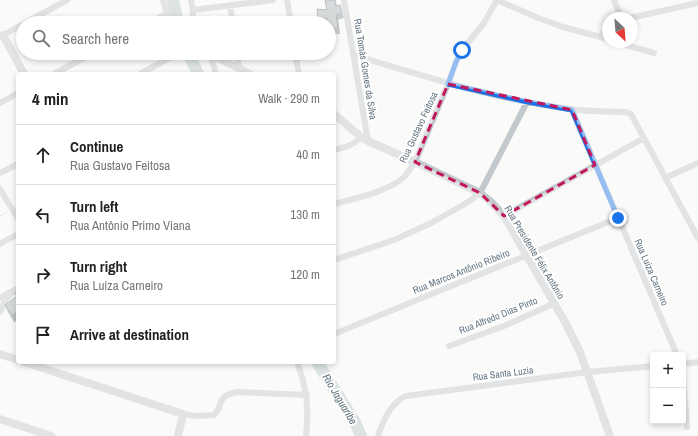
<!DOCTYPE html>
<meta charset="utf-8">
<style>
body{margin:0;font-family:"Archivo Narrow",sans-serif;background:#f6f6f6;color:#222}
.controls{position:absolute;right:12px;bottom:12px;display:grid;overflow:hidden;border-radius:4px;box-shadow:0 2px 6px #0003}
.controls button{width:36px;height:36px;display:grid;place-items:center;padding:0;border:0;border-bottom:1px solid #e0e0e0;background:#fff;color:#222;font:20px sans-serif}
.compass{position:absolute;left:602px;top:12px;width:36px;height:36px;border-radius:50%;background:#fff;box-shadow:0 2px 6px #0003;rotate:154deg}
.stop{position:absolute;width:12px;height:12px;margin:-9px;border:3px solid #1a73e8;border-radius:50%;background:#fff}
.stop.end{background:#1a73e8;border-color:#fff;box-shadow:0 1px 4px #0008}
.list{margin:0;padding:0;list-style:none}
h2{display:flex;justify-content:space-between;align-items:center;height:52px;margin:0;padding:0 16px;font-size:17px}
h2 small{font-size:13px;font-weight:400;color:#767676}
.list li{display:grid;grid-template-columns:26px 1fr auto;gap:12px;align-items:center;box-sizing:border-box;height:60px;padding:0 16px;border-top:1px solid #e0e0e0}
.list b{display:block;font-size:15px;white-space:nowrap}
.list p{margin:0;font-size:13px;white-space:nowrap;color:#767676}
.list em{font-size:13px;font-style:normal;color:#767676}
.icon{flex:none;width:22px;height:22px;fill:none;stroke:currentColor;stroke-width:2;stroke-linecap:round;stroke-linejoin:round}
.map{position:relative;flex:none;width:698px;height:436px;overflow:hidden}
.search{position:absolute;background:#fff;box-shadow:0 2px 6px #0003;left:16px;top:16px;width:320px;height:44px;display:flex;align-items:center;gap:10px;box-sizing:border-box;padding:0 14px;border-radius:22px;color:#767676;font-size:15px}
.panel{position:absolute;background:#fff;box-shadow:0 2px 6px #0003;left:16px;top:72px;width:320px;height:292px;border-radius:4px}
.map>svg:first-child{display:block}
.lines{fill:none;stroke-linecap:round;stroke-linejoin:round}
.river{stroke:#bbc7cb;stroke-width:12}
.path{stroke:#bbbfc2;stroke-width:1;stroke-dasharray:2 2;stroke-linecap:butt}
.minor{stroke:#c3c8cc;stroke-width:6}
.tertiary{stroke:#c3c8cc;stroke-width:8}
.wall{fill:#929a9f}
.shaded-wall{fill:#777d82}
.building{fill:#aab3b9;stroke:#777d82}
.route{stroke:#1a73e8;stroke-width:5}
.marked{fill:none;stroke:#c2185b;stroke-width:3;stroke-dasharray:8 5;stroke-linejoin:round}
.labels{text-anchor:middle;stroke-width:4;stroke-linejoin:round;paint-order:stroke}
.street-label{font-size:10px;fill:#657683;stroke:#fff}
.water-label{font-size:11px;font-style:italic;fill:#60757c;stroke:#fff}
</style>
<div class="map">
<svg width="698" height="436" viewBox="0 0 698 436">
<rect width="100%" height="100%" fill="#fafaf8"/>
<g class="lines">
<!-- river -->
<path class="river" d="M173,0L178,23
M188,53L198,74
M317,362L355,422L361,436"/>
<!-- path -->
<path class="path" d="M0,216L6,213"/>
<!-- minor -->
<path class="minor" d="M163,0L170,23
M191,0L193,10L192,23
M287,0L291,23
M344,0L368,141
M497,0L538,18L563,27L608,39
M614,0L621,18
M230,5L233,23
M193,10L273,0
M630,18L698,3
M25,23L67,0
M149,23L167,13
M600,36L608,28
M0,37L23,24
M615,42L654,53
M209,53L210,54L216,74
M237,53L239,68
M295,53L299,74
M353,55C425,76 497,100 571,109C589,112 608,111 626,112L631,114L698,238
M54,74L93,53
M140,74L178,53
M0,103L18,93
M572,110L677,355
M334,150C345,147 353,146 361,137
M0,173L18,164
M665,178L698,163
M0,189L18,219
M334,204C353,199 390,191 404,177C408,173 411,167 415,162L448,84L456,62L462,50L484,23L497,0
M504,216L644,138
M0,244L18,234
M334,260L394,240L431,223L465,204L480,193L527,102
M0,298L18,288
M0,312L6,299L12,293
M334,334L618,218
M449,346L504,326L555,303
M297,362C307,388 309,408 306,436
M683,364L698,362
M683,379L687,427
M183,414L196,416L214,415C225,405 214,397 237,392L307,395
M378,436C383,420 391,403 406,396L588,372L653,366"/>
<!-- tertiary -->
<path class="tertiary" d="M3,35L24,74
M210,54L250,74
M334,114L361,137L368,141L415,162L480,193L490,201L504,216L565,322L580,352L610,436
M0,354L18,360
M24,362L183,414L178,436
M0,419L51,436"/>
</g>
<!-- wall -->
<path class="wall" d="M325,0H335L337,6L340,5L344,18L338,20L340,34L330,35L329,31V23H319L318,19L327,10Z
M18,291V320L14,322L8,312L5,305L16,297L15,293Z"/>
<!-- shaded-wall -->
<path class="shaded-wall" d="M336,15L338,20L340,34L338,28Z
M18,311V320L14,322L12,315Z"/>
<!-- building -->
<path class="building" d="M325,0H335L336,6L340,5L342,13L336,15L338,28L329,29V23H327V18L318,19L317,9L327,10Z
M18,291V311L12,315L5,305L17,296L15,293Z"/>
<g class="lines">
<!-- route -->
<path class="route" d="M462,50L456,62L448,84L528,102L572,110L618,218"/>
</g>
<!-- marked area -->
<path d="M0 0H698V436H0ZM448,84L572,110L595,165L504,216L480,193L415,162Z" fill="#fafaf8" fill-opacity=".55" fill-rule="evenodd"/>
<path class="marked" d="M448,84L572,110L595,165L504,216L480,193L415,162Z"/>
<g class="labels">
<!-- street labels -->
<g class="street-label">
<text transform="translate(366 69) rotate(81)" y="4">Rua Tomás Gomes da Silva</text>
<text transform="translate(418 127) rotate(-65)" y="4">Rua Gustavo Feitosa</text>
<text transform="translate(535 252) rotate(59)" y="4">Rua Presidente Félix Antônio</text>
<text transform="translate(461 271) rotate(-22)" y="4">Rua Marcos Antônio Ribeiro</text>
<text transform="translate(652 272) rotate(67)" y="4">Rua Luiza Carneiro</text>
<text transform="translate(498 315) rotate(-22)" y="4">Rua Alfredo Dias Pinto</text>
<text transform="translate(503 373) rotate(-7)" y="4">Rua Santa Luzia</text>
</g>
<!-- water labels -->
<g class="water-label">
<text transform="translate(340 399) rotate(59)" y="4">Rio Jaguaribe</text>
</g>
</g>
</svg>
<div class="controls">
<button>+</button>
<button>−</button>
</div>
<svg class="compass" viewBox="-18 -18 36 36"><path d="M0-13l5 13h-10z" fill="#e53935"/><path d="M0 13l5-13h-10z" fill="#767676"/></svg>
<div class="stop" style="left:462px;top:50px"></div>
<div class="stop end" style="left:618px;top:218px"></div>
<div class="search"><svg class="icon" aria-label="search" viewBox="0 0 24 24"><circle cx="10" cy="10" r="6"/><path d="M15 15l6 6"/></svg>Search here</div>
<section class="panel">
<h2>4 min<small>Walk · 290 m</small></h2>
<ul class="list">
<li><svg class="icon" aria-label="ahead" viewBox="0 0 24 24"><path d="M12 20V5M6 11l6-6 6 6"/></svg><div><b>Continue</b><p>Rua Gustavo Feitosa</p></div><em>40 m</em></li>
<li><svg class="icon" aria-label="left" viewBox="0 0 24 24"><path d="M17 20v-9H6M10 6l-5 5 5 5"/></svg><div><b>Turn left</b><p>Rua Antônio Primo Viana</p></div><em>130 m</em></li>
<li><svg class="icon" aria-label="right" viewBox="0 0 24 24"><path d="M7 20v-9h11M14 6l5 5-5 5"/></svg><div><b>Turn right</b><p>Rua Luiza Carneiro</p></div><em>120 m</em></li>
<li><svg class="icon" aria-label="arrive" viewBox="0 0 24 24"><path d="M6 21V4h12l-3 4 3 4H6"/></svg><div><b>Arrive at destination</b></div></li>
</ul>
</section>
</div>
